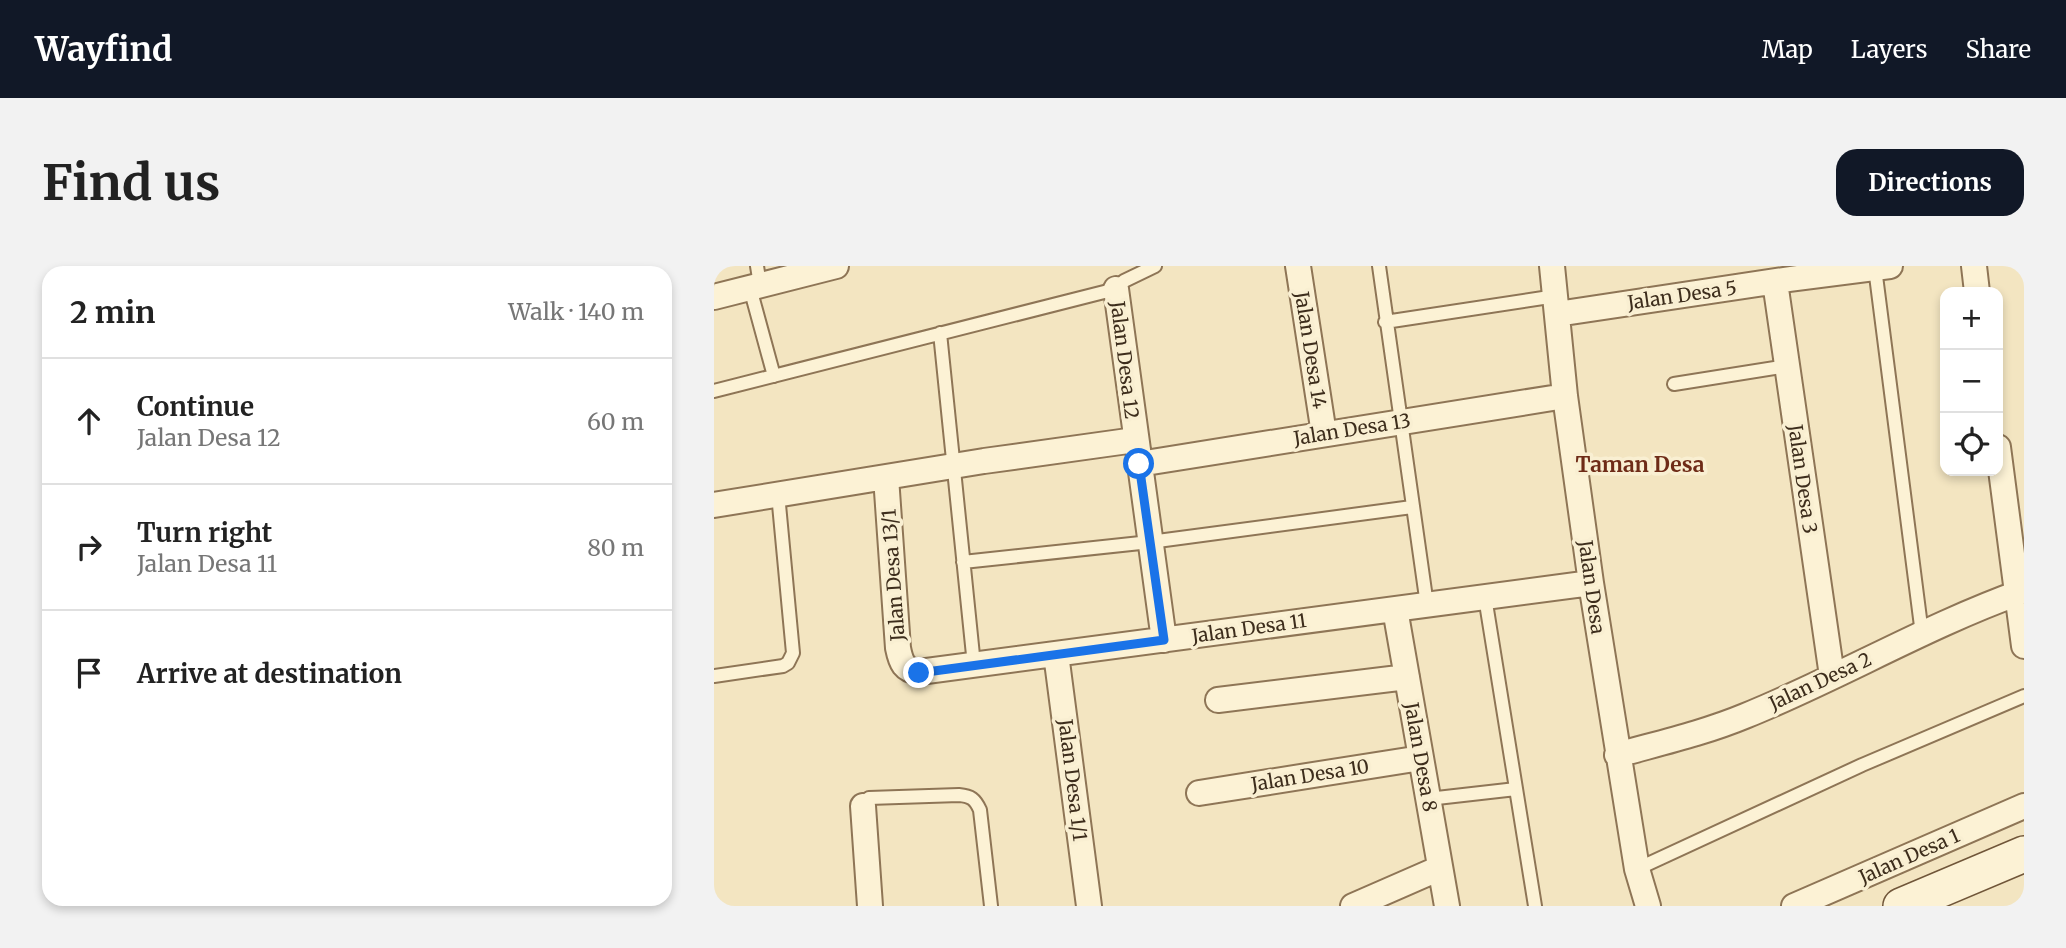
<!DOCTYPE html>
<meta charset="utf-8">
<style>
body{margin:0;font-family:Merriweather,serif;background:#f2f2f2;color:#222}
.controls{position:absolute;right:21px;top:21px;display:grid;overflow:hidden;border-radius:14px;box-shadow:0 4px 10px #0003}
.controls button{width:63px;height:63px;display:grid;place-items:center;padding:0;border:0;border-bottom:2px solid #e0e0e0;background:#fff;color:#222;font:35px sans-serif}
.stop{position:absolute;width:21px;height:21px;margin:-16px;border:5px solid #1a73e8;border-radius:50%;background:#fff}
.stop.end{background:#1a73e8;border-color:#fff;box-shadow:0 2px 7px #0008}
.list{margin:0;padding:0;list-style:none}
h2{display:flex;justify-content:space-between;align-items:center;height:91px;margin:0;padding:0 28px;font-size:30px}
h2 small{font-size:23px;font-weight:400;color:#767676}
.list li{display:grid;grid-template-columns:46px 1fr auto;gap:21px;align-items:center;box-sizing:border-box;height:126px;padding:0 28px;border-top:2px solid #e0e0e0}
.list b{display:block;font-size:26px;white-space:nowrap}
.list p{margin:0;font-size:23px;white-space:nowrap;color:#767676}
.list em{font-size:23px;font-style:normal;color:#767676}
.icon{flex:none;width:38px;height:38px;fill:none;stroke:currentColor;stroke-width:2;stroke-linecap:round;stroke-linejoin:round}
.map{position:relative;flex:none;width:1310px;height:640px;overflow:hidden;border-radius:21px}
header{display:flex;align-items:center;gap:42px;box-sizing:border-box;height:98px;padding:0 35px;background:#111827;color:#fff}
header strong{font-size:33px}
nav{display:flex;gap:38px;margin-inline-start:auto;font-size:24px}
.intro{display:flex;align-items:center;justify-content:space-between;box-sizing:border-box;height:168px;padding:0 42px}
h1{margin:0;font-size:49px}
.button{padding:18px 32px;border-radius:21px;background:#111827;color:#fff;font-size:24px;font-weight:700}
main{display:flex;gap:42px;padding:0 42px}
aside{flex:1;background:#fff;border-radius:21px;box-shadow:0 4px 10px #0003}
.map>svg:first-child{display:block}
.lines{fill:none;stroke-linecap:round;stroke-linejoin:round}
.lane-casing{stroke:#8e7556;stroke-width:16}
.street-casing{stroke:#8e7556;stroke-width:28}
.secondary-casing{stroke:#705639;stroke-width:38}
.lane{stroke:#fcf2d5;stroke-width:12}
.street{stroke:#fcf2d5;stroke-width:24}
.secondary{stroke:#fcf2d5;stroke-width:35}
.route{stroke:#1a73e8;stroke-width:9}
.labels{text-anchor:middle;stroke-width:7;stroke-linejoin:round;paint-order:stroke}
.street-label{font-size:19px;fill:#3d2d1c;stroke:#f9efd2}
.neighbourhood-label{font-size:21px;font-weight:bold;fill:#6e2b17;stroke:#f9efd2}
</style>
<header>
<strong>Wayfind</strong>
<nav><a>Map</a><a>Layers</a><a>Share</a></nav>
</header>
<div class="intro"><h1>Find us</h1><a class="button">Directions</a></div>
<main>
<aside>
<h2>2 min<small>Walk · 140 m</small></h2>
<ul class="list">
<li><svg class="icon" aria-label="ahead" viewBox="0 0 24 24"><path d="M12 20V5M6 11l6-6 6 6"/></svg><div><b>Continue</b><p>Jalan Desa 12</p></div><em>60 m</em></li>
<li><svg class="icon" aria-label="right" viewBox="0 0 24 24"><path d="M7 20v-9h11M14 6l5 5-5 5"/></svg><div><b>Turn right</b><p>Jalan Desa 11</p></div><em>80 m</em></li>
<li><svg class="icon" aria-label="arrive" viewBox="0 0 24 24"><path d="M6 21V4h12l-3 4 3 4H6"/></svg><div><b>Arrive at destination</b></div></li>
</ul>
</aside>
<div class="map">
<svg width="1310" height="640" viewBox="0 0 1310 640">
<rect width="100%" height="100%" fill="#f3e5c1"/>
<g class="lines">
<defs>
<path id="lane" d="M43,0L46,19
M665,0L713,339
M1161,2L1208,368
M36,22L60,110
M671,56L842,30
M226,67L260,399
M960,118L1073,100
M0,125L402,23L410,15L441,0
M249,296L436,276L698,241
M771,331L821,640
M0,410L69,400L74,397L79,387L64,228
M714,533L802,523
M149,540L150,536L155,532L245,529C257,530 261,533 266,544L277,640
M923,603L1148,499L1310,430"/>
<path id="street" d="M584,0L610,168
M838,0L851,130L877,317L923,603L934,640
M1260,0L1263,26
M1061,16L1118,410
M402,23L450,374
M0,31L122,0
M843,48L1076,13L1176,0
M1284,181L1310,380
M425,198L851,130
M172,211L184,382C187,397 190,404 205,406L877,317
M0,239L270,195L421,174
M681,343L733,640
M342,388L375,640
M504,434L693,411
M903,489C946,477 990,467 1031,450C1125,412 1214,359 1310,325
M485,527L707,492
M149,540L156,640
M639,640L726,602
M1080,640L1310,540"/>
<path id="secondary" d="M1187,640L1310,588"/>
</defs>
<!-- lane casing -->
<use href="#lane" class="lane-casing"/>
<!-- street casing -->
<use href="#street" class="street-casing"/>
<!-- secondary casing -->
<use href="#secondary" class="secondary-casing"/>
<!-- lane -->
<use href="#lane" class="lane"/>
<!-- street -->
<use href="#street" class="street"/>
<!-- secondary -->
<use href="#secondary" class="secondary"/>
</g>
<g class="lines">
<!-- route -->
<path class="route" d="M205,407L450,374L425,198"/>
</g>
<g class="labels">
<!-- street labels -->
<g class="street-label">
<text transform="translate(968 29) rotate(-8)" y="7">Jalan Desa 5</text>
<text transform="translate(597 84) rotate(81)" y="7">Jalan Desa 14</text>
<text transform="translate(411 94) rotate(83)" y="7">Jalan Desa 12</text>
<text transform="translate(638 163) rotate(-9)" y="7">Jalan Desa 13</text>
<text transform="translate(1089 213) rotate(82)" y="7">Jalan Desa 3</text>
<text transform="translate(179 309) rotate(-94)" y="7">Jalan Desa 13/1</text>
<text transform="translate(878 321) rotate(82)" y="7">Jalan Desa</text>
<text transform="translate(535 362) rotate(-8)" y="7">Jalan Desa 11</text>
<text transform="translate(1106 415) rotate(-25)" y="7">Jalan Desa 2</text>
<text transform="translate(707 491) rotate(80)" y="7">Jalan Desa 8</text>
<text transform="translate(596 509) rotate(-9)" y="7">Jalan Desa 10</text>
<text transform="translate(359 514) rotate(83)" y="7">Jalan Desa 1/1</text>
<text transform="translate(1195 590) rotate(-24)" y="7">Jalan Desa 1</text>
</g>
<!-- neighbourhood labels -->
<g class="neighbourhood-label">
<text x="926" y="206">Taman Desa</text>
</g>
</g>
</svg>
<div class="controls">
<button>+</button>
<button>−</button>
<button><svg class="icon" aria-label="locate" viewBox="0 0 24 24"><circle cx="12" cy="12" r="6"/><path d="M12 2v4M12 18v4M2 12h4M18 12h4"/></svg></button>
</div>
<div class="stop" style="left:425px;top:198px"></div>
<div class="stop end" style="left:205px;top:407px"></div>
</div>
</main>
